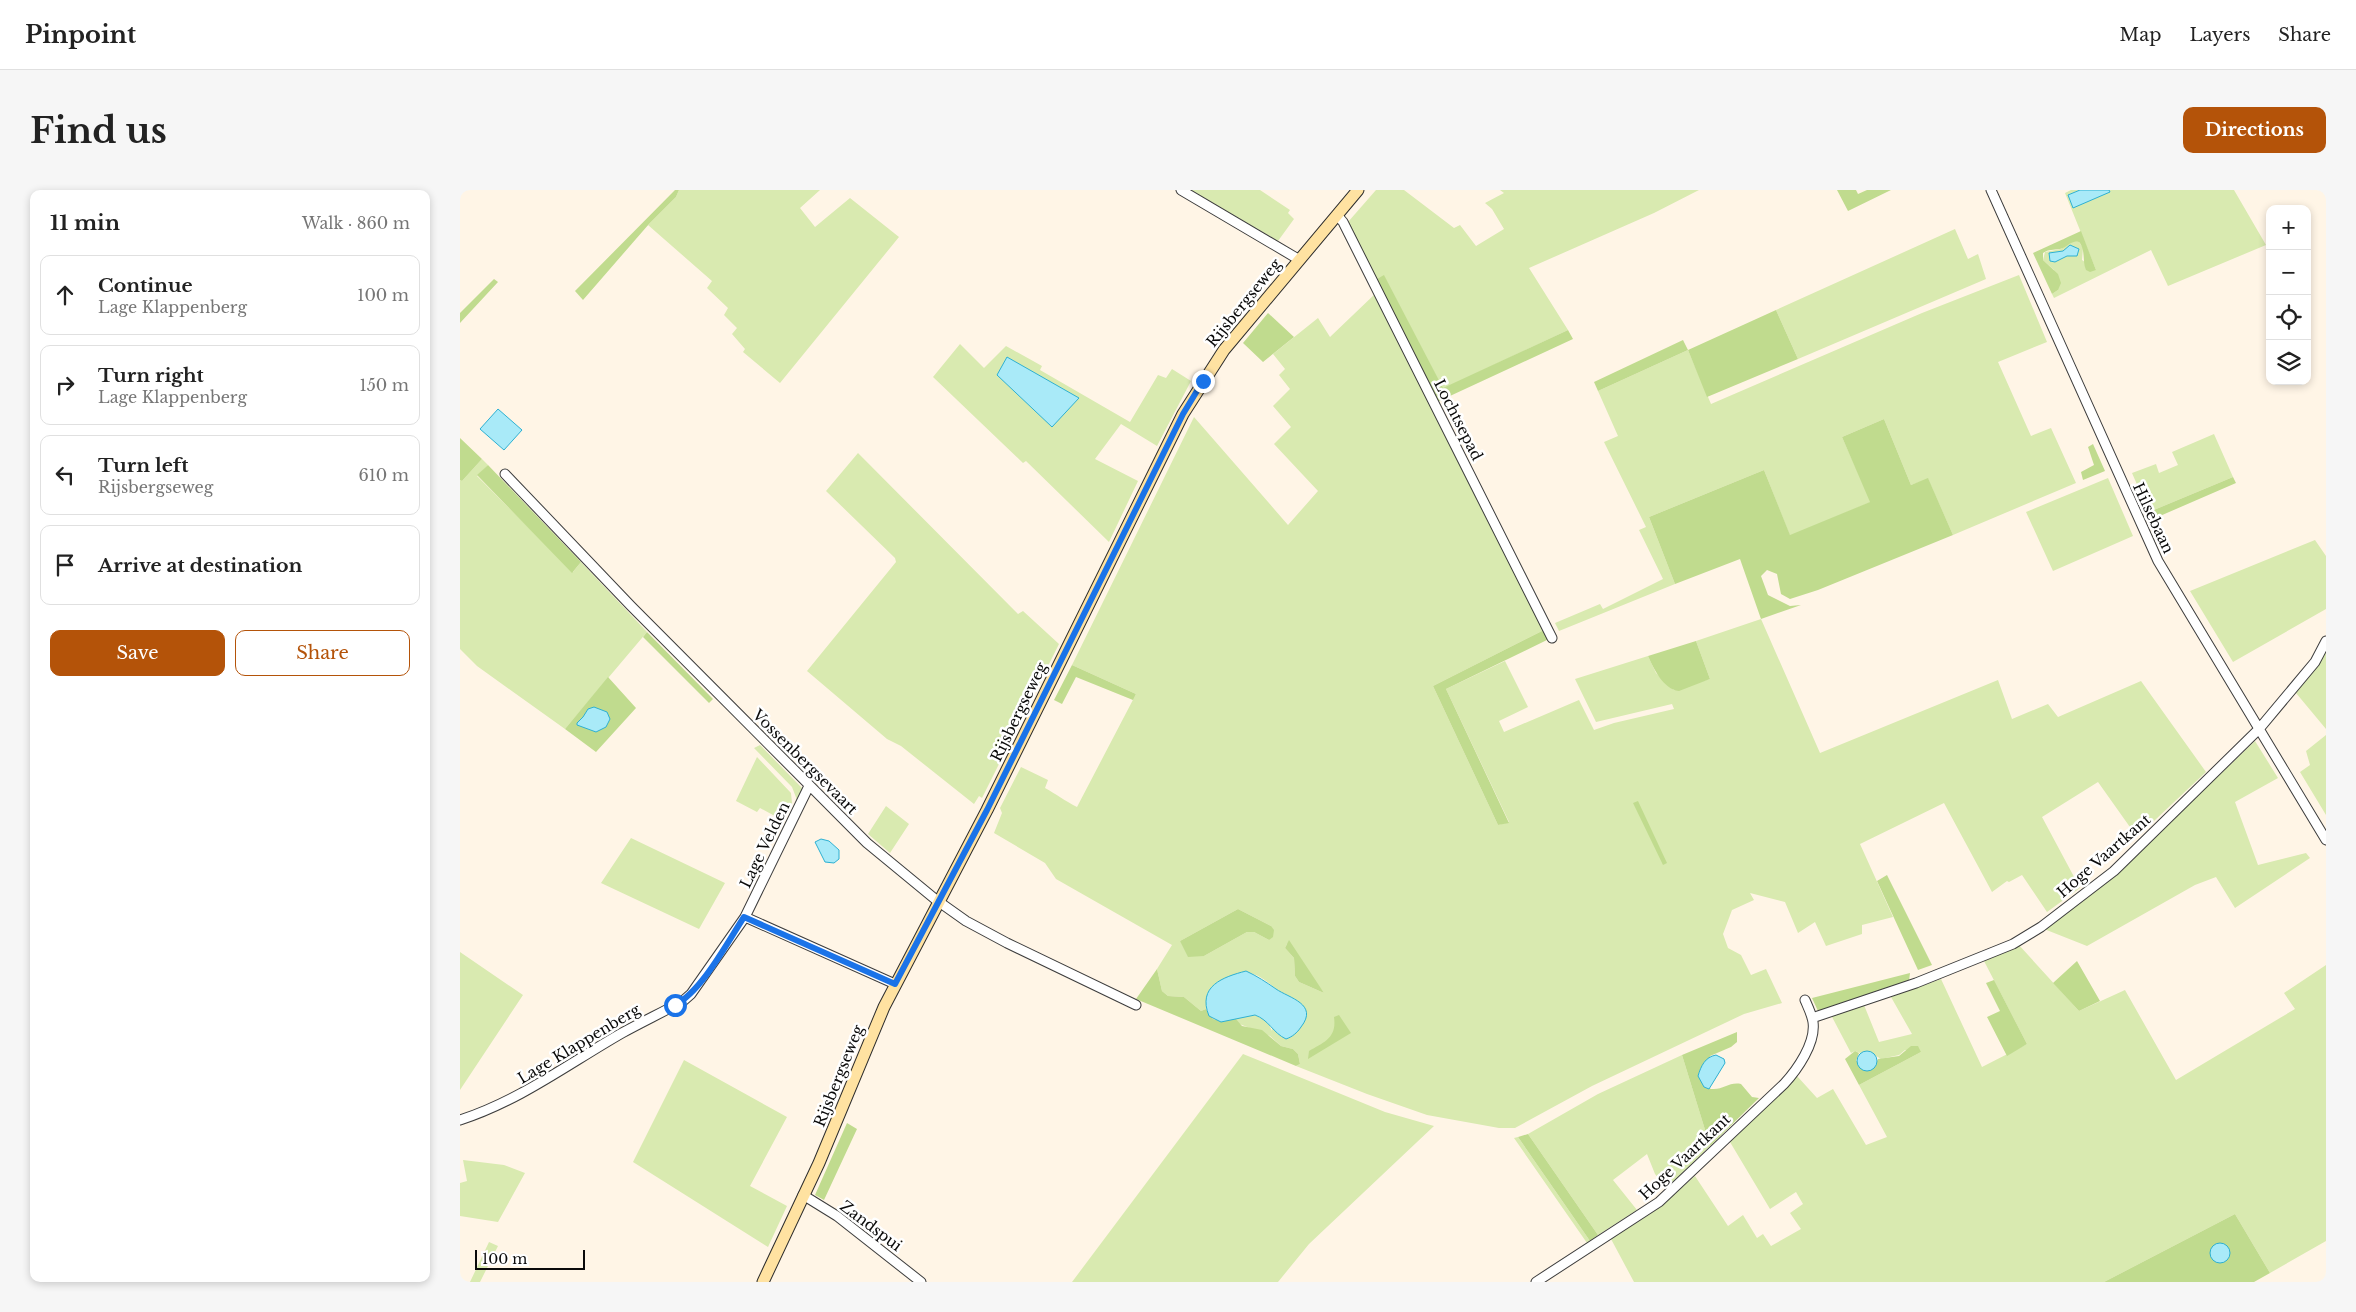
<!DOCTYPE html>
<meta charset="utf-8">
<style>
body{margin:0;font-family:"Libre Baskerville",serif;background:#f6f6f6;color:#222}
.controls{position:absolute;right:15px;top:15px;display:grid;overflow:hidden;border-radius:10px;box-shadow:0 2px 8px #0003}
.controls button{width:45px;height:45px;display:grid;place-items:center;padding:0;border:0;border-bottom:1px solid #e0e0e0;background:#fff;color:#222;font:25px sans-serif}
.scale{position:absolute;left:15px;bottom:12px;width:110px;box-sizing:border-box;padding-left:5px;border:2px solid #0a0a0a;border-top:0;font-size:14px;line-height:18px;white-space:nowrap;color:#0a0a0a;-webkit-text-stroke:4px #fff;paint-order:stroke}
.stop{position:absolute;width:15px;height:15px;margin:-11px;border:4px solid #1a73e8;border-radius:50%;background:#fff}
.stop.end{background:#1a73e8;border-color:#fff;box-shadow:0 1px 5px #0008}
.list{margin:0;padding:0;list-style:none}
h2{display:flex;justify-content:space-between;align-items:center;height:65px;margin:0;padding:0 20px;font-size:21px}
h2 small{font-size:16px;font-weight:400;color:#767676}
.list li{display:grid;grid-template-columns:32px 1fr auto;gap:15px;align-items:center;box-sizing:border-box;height:80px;margin:0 10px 10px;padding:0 10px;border:1px solid #e0e0e0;border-radius:10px}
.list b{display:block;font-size:19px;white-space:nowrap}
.list p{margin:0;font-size:16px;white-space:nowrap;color:#767676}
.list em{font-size:16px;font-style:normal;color:#767676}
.actions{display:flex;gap:10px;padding:15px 20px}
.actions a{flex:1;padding:11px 0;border:1px solid #b45309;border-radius:10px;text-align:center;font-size:18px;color:#b45309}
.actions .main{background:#b45309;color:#fff}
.icon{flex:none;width:28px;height:28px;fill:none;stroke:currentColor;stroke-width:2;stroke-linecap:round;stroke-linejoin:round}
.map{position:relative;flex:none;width:1866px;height:1092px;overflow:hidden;border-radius:10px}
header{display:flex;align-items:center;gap:30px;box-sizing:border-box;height:70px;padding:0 25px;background:#fff;border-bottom:1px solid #e0e0e0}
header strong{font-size:24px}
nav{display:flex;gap:28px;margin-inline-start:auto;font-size:18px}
.intro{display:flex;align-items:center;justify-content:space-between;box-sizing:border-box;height:120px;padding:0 30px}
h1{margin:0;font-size:35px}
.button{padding:12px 22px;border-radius:10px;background:#b45309;color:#fff;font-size:18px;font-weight:700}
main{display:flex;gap:30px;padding:0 30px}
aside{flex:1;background:#fff;border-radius:10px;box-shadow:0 2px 8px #0003}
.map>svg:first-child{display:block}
.green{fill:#d9eab0;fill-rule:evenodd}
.forest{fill:#c0db8e}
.water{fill:#a9eaf8;stroke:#2db0d2}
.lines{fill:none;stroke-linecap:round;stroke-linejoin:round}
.street-casing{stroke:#3d3d3d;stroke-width:11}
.secondary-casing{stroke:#2c2c2c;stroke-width:13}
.street{stroke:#fff;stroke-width:9}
.secondary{stroke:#ffe2a1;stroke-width:11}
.route{stroke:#1a73e8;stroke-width:6}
.labels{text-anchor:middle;stroke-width:5;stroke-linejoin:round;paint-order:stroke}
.street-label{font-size:15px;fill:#0a0a0a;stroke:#fff}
</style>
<header>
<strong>Pinpoint</strong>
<nav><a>Map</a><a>Layers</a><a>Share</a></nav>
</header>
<div class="intro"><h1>Find us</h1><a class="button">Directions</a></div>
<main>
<aside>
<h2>11 min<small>Walk · 860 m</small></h2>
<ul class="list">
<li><svg class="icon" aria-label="ahead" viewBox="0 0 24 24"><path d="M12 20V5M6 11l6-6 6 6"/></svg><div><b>Continue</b><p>Lage Klappenberg</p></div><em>100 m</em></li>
<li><svg class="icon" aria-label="right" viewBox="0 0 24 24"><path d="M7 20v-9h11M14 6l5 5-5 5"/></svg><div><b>Turn right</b><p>Lage Klappenberg</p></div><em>150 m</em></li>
<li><svg class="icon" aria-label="left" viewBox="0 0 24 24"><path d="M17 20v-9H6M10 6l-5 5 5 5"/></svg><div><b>Turn left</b><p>Rijsbergseweg</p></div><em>610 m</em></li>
<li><svg class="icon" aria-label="arrive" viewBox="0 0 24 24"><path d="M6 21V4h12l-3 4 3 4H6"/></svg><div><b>Arrive at destination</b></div></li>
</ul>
<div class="actions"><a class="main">Save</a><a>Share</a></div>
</aside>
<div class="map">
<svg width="1866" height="1092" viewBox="0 0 1866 1092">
<rect width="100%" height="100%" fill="#fff5e6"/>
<!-- green -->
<path class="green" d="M219,0H360L340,18L355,37L390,8L439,47L320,193L283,162L285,159L272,144L277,138L264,125L268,118L247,98L252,91L188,35L216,7Z
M731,0H800L830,20L828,23L834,29L818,51Z
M916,0H944L994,38L1000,35L1016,56L1044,39L1032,19L1025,13L1044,3L1040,0H1239L1194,23L1069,78L1108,140L983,199L924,86L917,89L888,32Z
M1611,0H1620L1608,5L1649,0H1774L1806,55L1708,96L1691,60L1594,108L1592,104L1598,100L1594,80L1583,70L1585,62L1601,59L1611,52H1619L1623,58L1622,70L1636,80L1605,3Z
M1495,39L1508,69L1518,64L1526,89L1338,169L1316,120Z
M1559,85L1587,152L1538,172L1571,246L1591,238L1616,293L1493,345L1468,289L1451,295L1424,229L1382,247L1411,312L1330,346L1304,280L1189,327L1215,394L1099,441L1095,433L1140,414L1143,419L1203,389L1179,340L1186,337L1144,252L1158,246L1138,201L1228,160L1251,214L1462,123Z
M916,103L1084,440L973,496L1038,635L1049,632L986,499L1045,471L1068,517L1039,531L1044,542L1119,510L1134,540L1154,533L1214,519L1212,514L1136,532L1115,489L1188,466L1196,483L1214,500L1250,489L1236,451L1301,429L1360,563L1538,490L1552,529L1588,514L1598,527L1681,491L1746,582L1677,647L1638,592L1582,627L1620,698L1587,722L1562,685L1549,692L1547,691L1532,702L1484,613L1400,654L1433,727L1402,735V744L1366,756L1355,732L1338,743L1325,712L1290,703L1294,710L1272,720L1263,744L1268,758L1281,765L1291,785L1306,779L1322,813L1284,824L1132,896L1055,938H1039L967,925L907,904L836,876L840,874L838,864L833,859L821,856L810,846L777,833L775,828L795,825L808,832L812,841L817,800C781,767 774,787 746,813V819L741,821L724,807L708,806L702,801L697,779L712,755L596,689L585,673L534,643L542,623L540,618L561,577L588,590L585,598C596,604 605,611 617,617L676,504L612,475L734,227L828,335L858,301L814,254L831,237L813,216L830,199L819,185L825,179L813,164L858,128L870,147ZM778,719L811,736L809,750L794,742H787L744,766L720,751ZM827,754L864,803L839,792L835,786L834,768L825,758Z
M500,154L524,178L546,156L582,176L580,180L670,232L698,185L706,188L712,179L731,191L697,256L661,234L635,269L678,291L649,352L566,271L563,273L473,187Z
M1754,244L1773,287L1689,322L1672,283L1696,274L1699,283L1718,275L1712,262Z
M398,263L558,424L563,421L599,454L522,608L519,606L514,614L441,556L427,549L347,481L436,372L435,368L366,301Z
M22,269L28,275L17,286L113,382L121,372L187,442L105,539L17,476L0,459V290L2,291Z
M1648,288L1673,346L1593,381L1566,322Z
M1855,350L1866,366V419L1773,472L1730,401Z
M1866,459V539L1836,503Z
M1866,545V625L1840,582L1850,575L1846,561Z
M1795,551L1818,588L1775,612L1798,675L1846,663L1850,668L1775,718L1756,687L1735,695L1627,756L1584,739L1671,669Z
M300,555L342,598L337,610L332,597L294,558Z
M297,567L331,603L332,613L324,631L300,618L297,622L276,611Z
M426,616L449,634L430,663L408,644Z
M171,648L265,693L239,739L141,693Z
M1558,754L1619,821L1665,800L1716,890L1835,819L1824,803L1866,775V1051L1810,1083L1775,1024L1644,1092H1174L1151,1049L1193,1022L1235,986L1268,1036L1283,1025L1297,1048L1303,1044L1311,1056L1341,1039L1330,1023L1343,1014L1336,1002L1310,1019L1270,952L1337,886L1357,908L1373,899L1406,955L1427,947L1399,895L1461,862L1445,860L1439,865L1421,869L1408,861L1400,863L1395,861L1391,863L1371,825L1404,815L1419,852L1452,844L1431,807L1481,789L1522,877L1567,854L1524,771Z
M0,762L63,805L0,900Z
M783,864L925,922L974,936L849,1054L818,1092H612Z
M1222,865L1250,956L1207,998L1195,984L1187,964L1153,990L1177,1020L1138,1045L1068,944L1138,904Z
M224,870L327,927L290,996L327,1016L308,1057L173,972Z
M1058,947L1130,1051L1127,1053L1054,948Z
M3,970L44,975L65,983L38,1032L0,1026V993L7,991Z
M29,1052L38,1056L20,1092H10Z"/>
<!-- forest -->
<path class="forest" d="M215,0H219L216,7L189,34L123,110L115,101Z
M1377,0H1396L1398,4L1407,0H1431L1388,21Z
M1621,41L1636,80L1630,82L1626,80C1622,71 1626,60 1619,52C1610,50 1608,57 1600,59C1593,60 1589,59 1583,63V70L1598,84L1601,93L1598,100L1592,104L1573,63Z
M924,85L983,198L1108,140L1113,149L977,212L917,89Z
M34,89L38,92L0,133V123Z
M1316,120L1338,169L1247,207L1228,160L1138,201L1134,192L1223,150L1228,160Z
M808,123L834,147L803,172L783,153Z
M1424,229L1451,295L1468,288L1493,345L1358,400L1330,409L1321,404L1317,384L1307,380L1301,386L1308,405L1330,416L1341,415L1301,429L1280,369L1215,394L1189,327L1304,280L1330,345L1410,312L1382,247Z
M0,248L22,269L2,291L0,290Z
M1633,254L1645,281L1623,290L1621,282L1634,275L1628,257Z
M28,275L121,372L112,383L17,285Z
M1773,287L1776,293L1693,329L1689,322Z
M1084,440L1089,449L986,499L1049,633L1038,635L973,496Z
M187,442L253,509L249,513L183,447Z
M1236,451L1250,489L1219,501C1203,499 1194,479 1188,466Z
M612,475L676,504L673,510L616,487L602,514L594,510Z
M148,487L176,518L136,562L105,539Z
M1178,611L1207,673L1203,675L1173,613Z
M1427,685L1472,775L1458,780L1417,691Z
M778,719L811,736L814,740L813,747L809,750L794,742H787L744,766L728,767L720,751Z
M829,750L864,803L839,792L835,786L834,768L825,758Z
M1617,771L1640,811L1619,821L1593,793Z
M697,779L702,801L708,806L724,807L741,821L746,819L753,829L761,831L775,828L782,836L802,840L821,856L833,859L838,864L840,874L836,876L676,809Z
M1450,783L1449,791L1358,821L1352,808Z
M1534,790L1567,854L1547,866L1527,827L1540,821L1526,793Z
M879,825L891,843L848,869L849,861C864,852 877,848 874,827Z
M1277,842V852L1271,857L1250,866L1244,897C1261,904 1267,891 1281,894L1292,907L1299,908L1250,956L1222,865Z
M1451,856H1458L1461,862L1399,895L1385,869L1395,861L1399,863L1396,871L1415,876L1418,869L1439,866Z
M387,933L397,939L364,1010L355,1005Z
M1068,944L1138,1045L1130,1051L1058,947Z
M1775,1024L1810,1083L1794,1092H1644Z"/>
<!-- water -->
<path class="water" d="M1620,0H1649L1650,2L1613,18L1608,5Z
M1610,55L1619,59L1617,66H1607L1595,72L1590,71L1589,63L1603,61Z
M547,167L619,208L592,237L537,185Z
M38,219L62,240L44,260L20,239Z
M134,517L147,522L150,529L146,537L136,542L117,535V533L123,527L128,519Z
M361,649L369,651L379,660V669L374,673L365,672L355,652Z
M786,781C797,786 806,792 816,799C829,808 859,814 841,837C837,843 832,847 826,849C813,843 809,830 795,825L761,832L749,826C737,796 763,787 786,781Z
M1397 871a10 10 0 1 1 20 0a10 10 0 1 1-20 0Z
M1256,865L1264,869L1265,873L1249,899L1244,897L1238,886C1241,876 1245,867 1256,865Z
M1750 1063a10 10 0 1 1 20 0a10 10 0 1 1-20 0Z"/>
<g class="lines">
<defs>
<path id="street" d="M721,0L838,69
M1531,0L1698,371L1866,650
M877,25L883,32L1092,448
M45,284L171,416L407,653L475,709L506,731L547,753L676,815
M285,727L435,794
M1352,828L1456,793L1553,754L1581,737L1654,681L1799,539L1855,472L1866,451
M0,930C59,911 108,874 162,843C182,832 203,822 223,811L231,804L285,727L349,596
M343,1005L377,1026L461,1092
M1076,1092L1199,1012L1324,894C1337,880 1356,853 1353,832C1352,825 1348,817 1345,810"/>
<path id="secondary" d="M303,1092L359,973L424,817L527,620L723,224L764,160L898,0"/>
</defs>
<!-- street casing -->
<use href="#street" class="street-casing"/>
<!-- secondary casing -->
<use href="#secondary" class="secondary-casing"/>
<!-- street -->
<use href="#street" class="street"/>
<!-- secondary -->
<use href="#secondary" class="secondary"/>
</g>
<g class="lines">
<!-- route -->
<path class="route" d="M215,815C242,801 267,753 284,727L435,794L527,620L723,224L743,191"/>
</g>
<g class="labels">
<!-- street labels -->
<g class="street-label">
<text transform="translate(784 113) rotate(-51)" y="5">Rijsbergseweg</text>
<text transform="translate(998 230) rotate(63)" y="5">Lochtsepad</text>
<text transform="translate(1693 328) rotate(65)" y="5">Hilsebaan</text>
<text transform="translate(559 522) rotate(-64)" y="5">Rijsbergseweg</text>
<text transform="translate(345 572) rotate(45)" y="5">Vossenbergsevaart</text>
<text transform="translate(305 655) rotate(-64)" y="5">Lage Velden</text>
<text transform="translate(1644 666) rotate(-41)" y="5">Hoge Vaartkant</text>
<text transform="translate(119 854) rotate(-31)" y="5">Lage Klappenberg</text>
<text transform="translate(379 886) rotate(-68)" y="5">Rijsbergseweg</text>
<text transform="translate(1225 967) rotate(-43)" y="5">Hoge Vaartkant</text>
<text transform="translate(411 1036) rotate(37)" y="5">Zandspui</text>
</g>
</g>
</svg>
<div class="controls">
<button>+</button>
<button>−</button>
<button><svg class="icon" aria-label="locate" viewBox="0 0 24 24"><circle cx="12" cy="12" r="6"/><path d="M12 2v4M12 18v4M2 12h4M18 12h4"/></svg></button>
<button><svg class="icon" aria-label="layers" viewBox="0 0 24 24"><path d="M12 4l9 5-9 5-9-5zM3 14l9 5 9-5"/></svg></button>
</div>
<div class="scale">100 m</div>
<div class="stop" style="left:215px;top:815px"></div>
<div class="stop end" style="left:743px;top:191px"></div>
</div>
</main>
